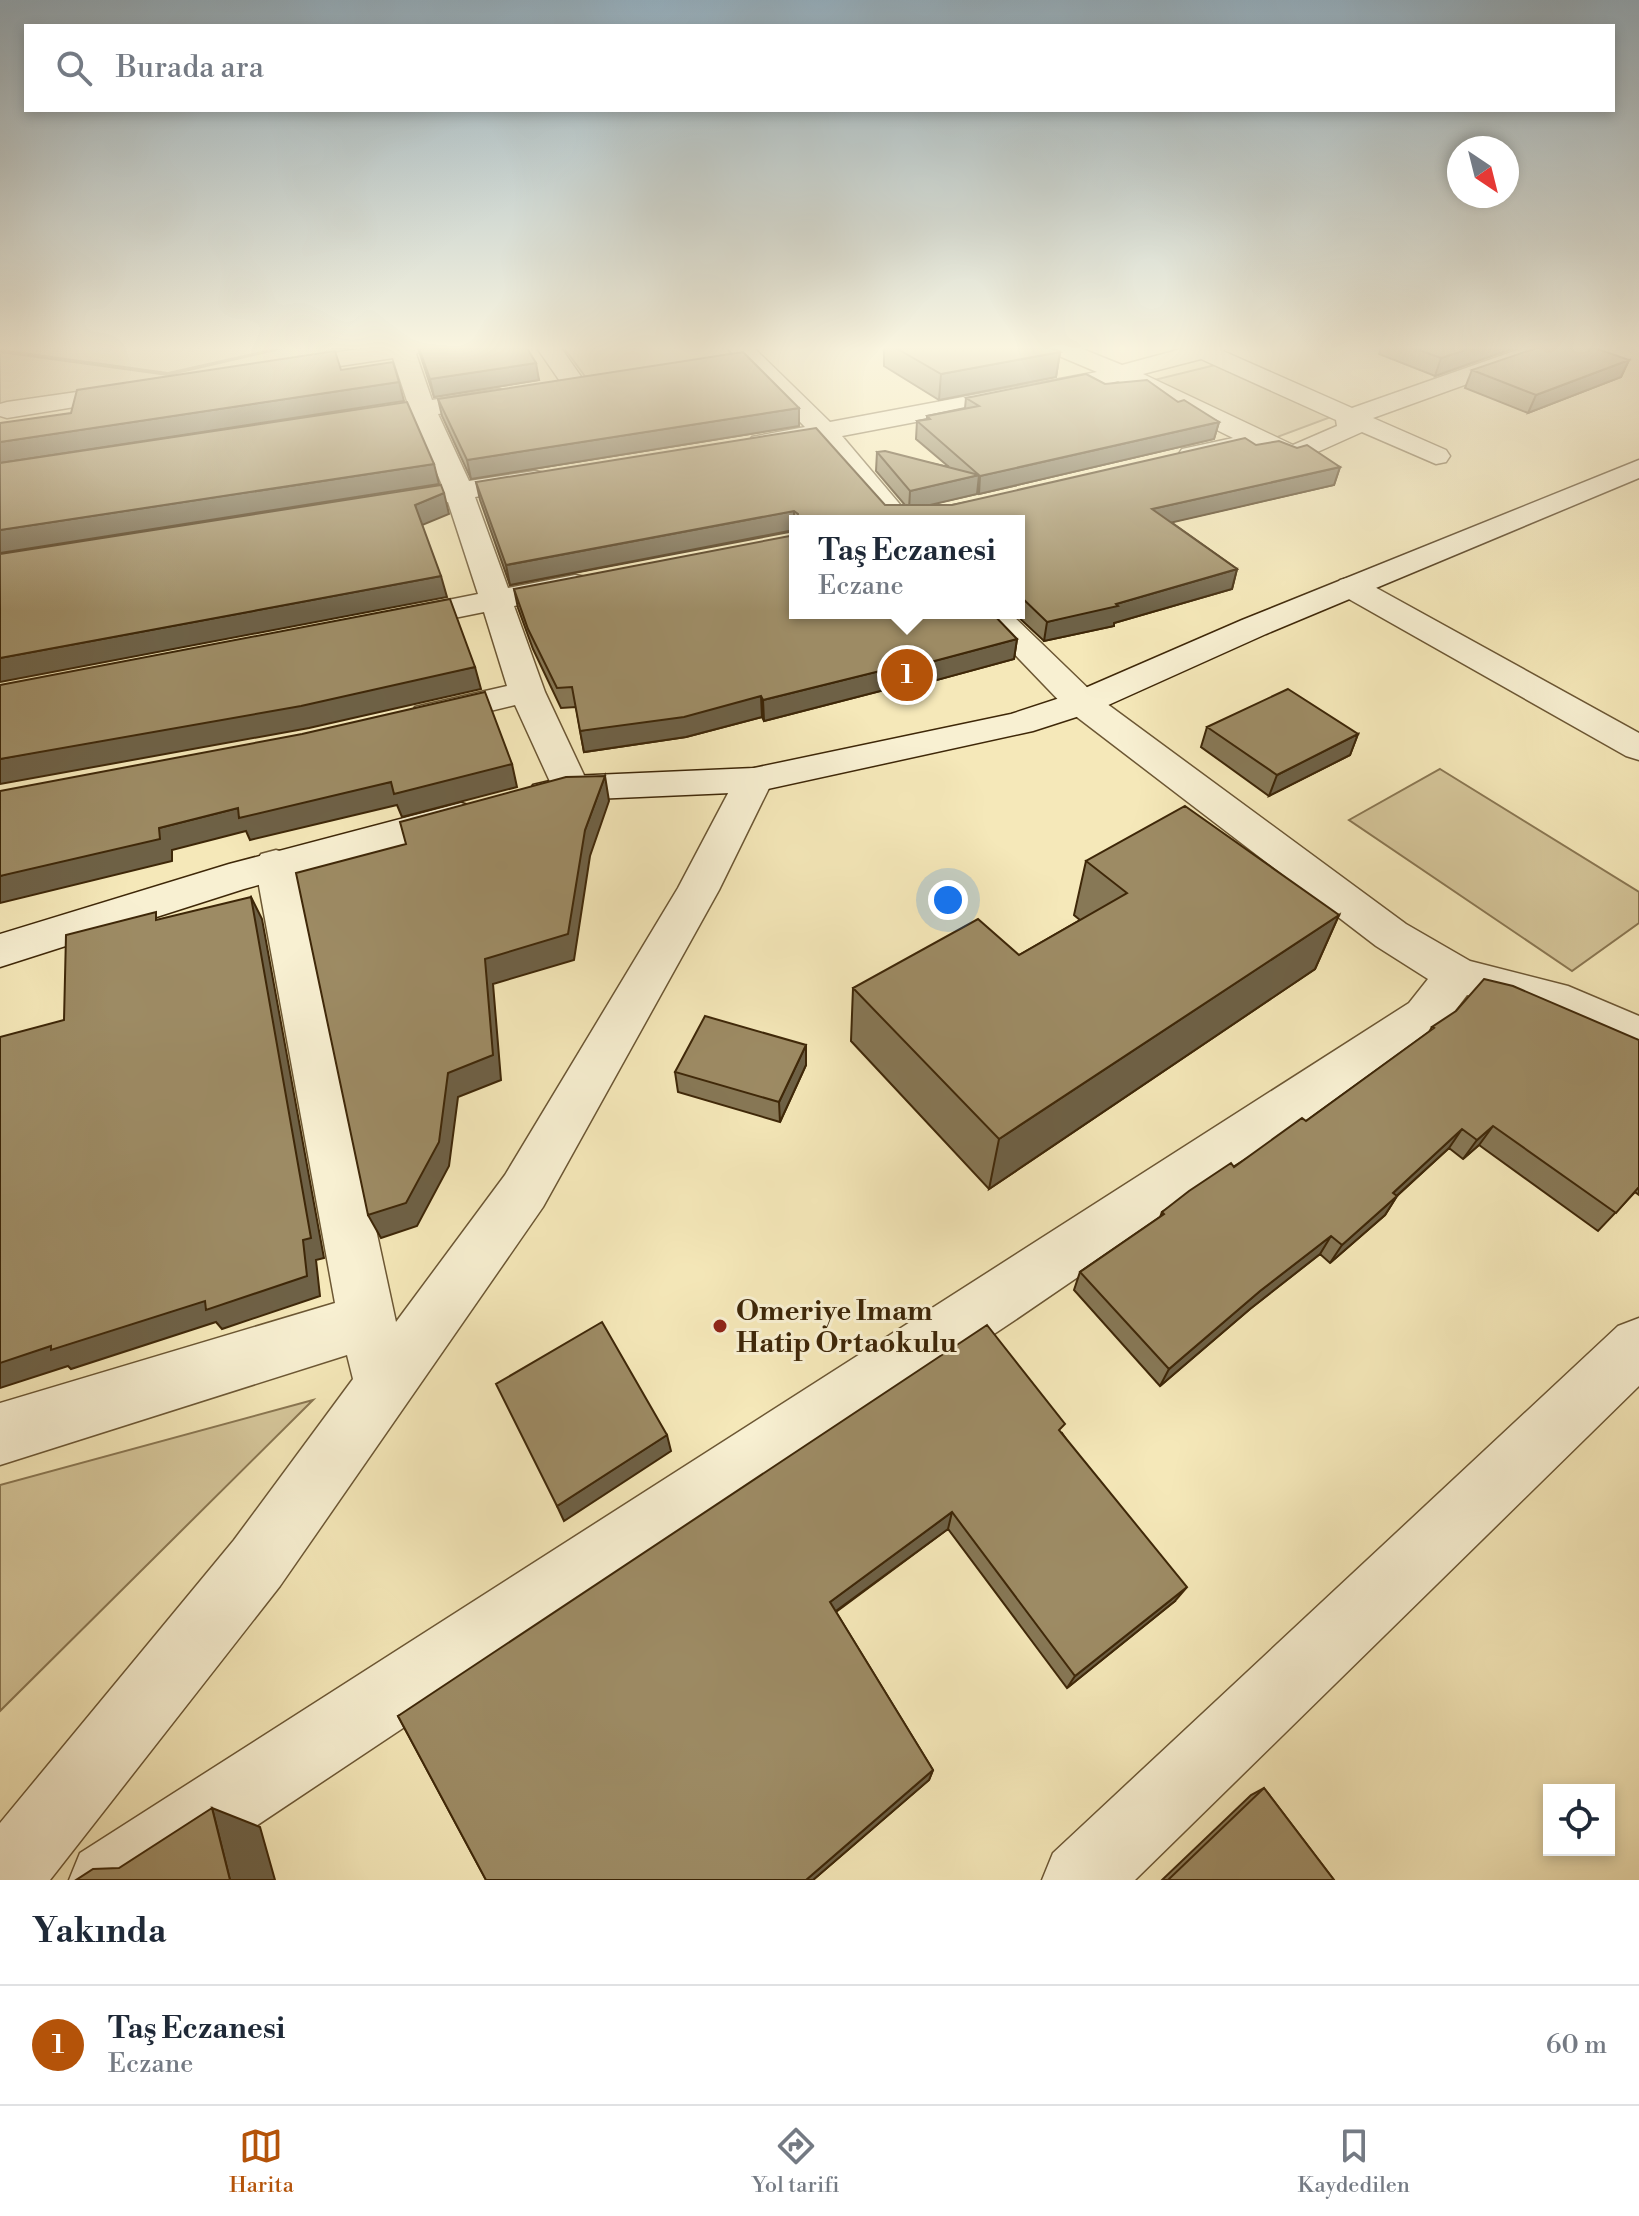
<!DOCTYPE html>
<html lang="tr">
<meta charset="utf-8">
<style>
body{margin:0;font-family:"Libre Bodoni",serif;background:#f6f6f7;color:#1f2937}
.controls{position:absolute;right:24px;bottom:24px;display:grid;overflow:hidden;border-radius:0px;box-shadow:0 4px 12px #0003}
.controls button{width:72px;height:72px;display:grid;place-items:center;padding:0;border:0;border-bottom:2px solid #e0e1e3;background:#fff;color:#1f2937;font:40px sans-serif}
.compass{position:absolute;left:1447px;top:136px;width:72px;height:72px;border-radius:50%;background:#fff;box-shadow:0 4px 12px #0003;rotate:145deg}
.you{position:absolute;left:948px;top:900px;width:28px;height:28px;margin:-20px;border:6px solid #fff;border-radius:50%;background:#1a73e8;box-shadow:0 0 0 12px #1a73e833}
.badge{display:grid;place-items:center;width:52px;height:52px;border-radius:50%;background:#b45309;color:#fff;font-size:26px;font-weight:700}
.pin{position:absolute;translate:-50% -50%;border:4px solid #fff;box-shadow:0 2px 8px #0006}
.popup{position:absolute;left:789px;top:515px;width:236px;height:104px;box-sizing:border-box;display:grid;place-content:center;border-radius:0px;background:#fff;filter:drop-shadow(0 2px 6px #0005);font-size:26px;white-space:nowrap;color:#747a83}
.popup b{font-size:30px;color:#1f2937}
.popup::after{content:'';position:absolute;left:50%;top:100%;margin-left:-16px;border:16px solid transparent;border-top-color:#fff}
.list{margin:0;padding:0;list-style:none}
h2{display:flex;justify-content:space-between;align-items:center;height:104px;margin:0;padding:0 32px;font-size:34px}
h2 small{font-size:26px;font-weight:400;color:#747a83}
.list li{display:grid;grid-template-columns:52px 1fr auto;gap:24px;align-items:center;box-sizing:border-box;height:120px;padding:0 32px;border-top:2px solid #e0e1e3}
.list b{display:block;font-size:30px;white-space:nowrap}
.list p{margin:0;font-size:26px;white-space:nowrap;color:#747a83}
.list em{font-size:26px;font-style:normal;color:#747a83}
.icon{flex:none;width:44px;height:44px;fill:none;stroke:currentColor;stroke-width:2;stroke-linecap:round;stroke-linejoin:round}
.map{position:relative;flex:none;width:1639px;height:1880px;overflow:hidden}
.search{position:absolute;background:#fff;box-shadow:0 4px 12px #0003;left:24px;right:24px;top:24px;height:88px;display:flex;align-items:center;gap:20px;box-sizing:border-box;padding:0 28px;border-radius:0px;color:#747a83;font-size:30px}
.sheet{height:224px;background:#fff}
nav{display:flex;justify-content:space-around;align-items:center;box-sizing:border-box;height:112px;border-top:2px solid #e0e1e3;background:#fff;font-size:22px;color:#747a83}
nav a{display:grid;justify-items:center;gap:4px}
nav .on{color:#b45309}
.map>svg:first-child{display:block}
.green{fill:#d6c79b;stroke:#8a7752;stroke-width:2}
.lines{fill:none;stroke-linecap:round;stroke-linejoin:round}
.stream{fill:#87734e;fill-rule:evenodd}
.street-casing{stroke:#6c5734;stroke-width:3}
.secondary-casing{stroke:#3e2708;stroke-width:3}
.street{fill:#f8f0d2;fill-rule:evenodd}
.secondary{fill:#f8f0d2;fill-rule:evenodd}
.wall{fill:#877856;stroke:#3e2708;stroke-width:2}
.shaded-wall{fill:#6e6146;stroke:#3e2708;stroke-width:2}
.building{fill:#9d8b64;stroke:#3e2708;stroke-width:2}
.poi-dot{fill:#8f2418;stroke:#f8f0d2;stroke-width:3}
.labels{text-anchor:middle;stroke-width:6;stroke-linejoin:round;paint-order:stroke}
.near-poi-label{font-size:28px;font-weight:bold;fill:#3e2708;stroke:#f8f0d2;text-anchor:start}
</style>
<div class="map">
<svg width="1639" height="1880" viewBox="0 0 1639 1880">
<rect width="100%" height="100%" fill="#f5e8b9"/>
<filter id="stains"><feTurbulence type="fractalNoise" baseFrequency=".0025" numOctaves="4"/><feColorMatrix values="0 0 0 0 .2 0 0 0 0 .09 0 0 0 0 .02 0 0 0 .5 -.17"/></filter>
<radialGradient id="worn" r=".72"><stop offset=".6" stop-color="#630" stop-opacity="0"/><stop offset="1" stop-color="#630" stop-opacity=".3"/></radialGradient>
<!-- green -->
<path class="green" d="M0,348H377L0,405Z
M564,348H726L736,358L587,379Z
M1215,365L1331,417L1272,439L1154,380Z
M1440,769L1639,892V923L1572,971L1349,820Z
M313,1400L0,1711V1485Z"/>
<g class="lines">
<!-- stream -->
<path class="stream" d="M275,348H288L168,376L0,353V349L168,372Z"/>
<defs>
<path id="street" d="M366,348H424L416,354L432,400L499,389L508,392L512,397L508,402L499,405L438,414L469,481L535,471L545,473L549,479L545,485L475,497L508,588L575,575L586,577L591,584L586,591L514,606L545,692L590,788L585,797L571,800L557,797L515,705L428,726L415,723L410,715L415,707L507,686L484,612L395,630L383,627L379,620L383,613L478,594L448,502L386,512L376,509L372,503L376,497L442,485L414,418L353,428L344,425L340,420L344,415L408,404L393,358L280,375L271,373L268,368L271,363L280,361Z
M537,348H561L587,385L584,390H566Z
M728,348H754L830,422L1097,372L1052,353L1048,348H1080L1122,365L1185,348H1225L1223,351L1352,408L1523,348H1557L1553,353L1373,418L1446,450L1450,456L1446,462L1436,464L1362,432L1293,463L1256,449L1192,463L1182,461L1178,455L1182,449L1233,438L1118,381L1079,391L842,436L914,521H884L818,440L761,451L752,449L748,443L752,437L805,427L746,366L689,375L680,373L677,368L680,363L733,354ZM1201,359L1336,420L1337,426L1293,445L1143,374Z
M133,384L142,386L145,391L142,396L7,418L0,416V404L7,402Z
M1351,577L1362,580L1639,733V760L1626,756L1340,594L1335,587L1340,580Z
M975,613H1010L1095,695L1406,924L1470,961L1568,986L1639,1016V1055L1541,1013L1467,995L1441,1029L1015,1320L175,1880H69L80,1853L1409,1003L1428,979L1376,946L1069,711Z
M754,768L768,771L773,780L719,890L543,1207L280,1586L50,1880H0V1823L234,1540L353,1379L347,1355L0,1465V1403L335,1303L255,864L261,854L276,850L291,854L297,864L396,1322L505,1175L678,888L735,780L740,771Z
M1639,1318V1386L1135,1880H1042L1053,1853L1618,1326Z"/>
<path id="secondary" d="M1639,460V478L1266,634L1095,711L1033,731L754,792L571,800L547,807L533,803L528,794L533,785L571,776L754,768L1011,714L1069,695L1242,620Z
M461,803L475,807L481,816L475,825L244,889L0,967V934L229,864Z"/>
</defs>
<!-- street casing -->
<use href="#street" class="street-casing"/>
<!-- secondary casing -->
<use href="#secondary" class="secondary-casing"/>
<!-- street -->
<use href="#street" class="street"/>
<!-- secondary -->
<use href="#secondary" class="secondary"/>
</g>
<!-- wall -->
<path class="wall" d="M418,348H527L539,380L434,397Z
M884,348H1052L1060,352L1056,377L939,400L884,366Z
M1381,348H1514L1435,376L1379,354Z
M1629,360L1621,377L1528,413L1465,388L1472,370Z
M1105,384L1178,402L1219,422L1214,439L979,494L977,492V494L928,505H952L1256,445L1340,467L1334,485L1171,522L1237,569L1232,589L1114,623V626L1044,641L1014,613H1019V521H795V531L510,585L480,500L476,482L885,505H905L876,471L877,452L949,467L916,439L917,421L927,419V416L965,408L966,398Z
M438,399L799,426L471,479L442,416Z
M514,589L1017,639L1014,659L926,683L923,680L764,721L762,717L686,737L584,752L576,707L561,708L533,649L518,608Z
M1207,727L1358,734L1350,755L1269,796L1201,747Z
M1086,861L1339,915L1315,969L989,1189L851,1041L853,988L1019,955L1080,920L1074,915Z
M1432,1027L1639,1040V1195L1635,1192L1598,1231L1479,1145L1463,1159L1449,1148L1397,1196L1385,1215L1330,1263L1320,1254L1250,1309L1160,1386L1074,1290L1080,1272L1160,1217L1162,1212L1306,1121L1429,1032Z
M806,1045V1065L780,1122L678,1092L675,1072Z
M1062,1433L1175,1601L1067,1688L948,1529L836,1612L933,1770L929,1780L813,1880H486L398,1716Z
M1264,1788L1334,1880H1162L1251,1795Z"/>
<!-- shaded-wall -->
<path class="shaded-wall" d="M1472,348H1514L1435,376L1441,358Z
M1060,352L1056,377L939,400L941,374Z
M1629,360L1621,377L1528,413L1536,395Z
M536,363L539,380L434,397L430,379Z
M399,382L404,401L0,463V442Z
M799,408V426L471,479L467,460Z
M1219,422L1214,439L979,494L980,476Z
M434,464L439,484L0,553V530Z
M1340,467L1334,485L1148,528L1152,509Z
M979,475L977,494L909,510L910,491Z
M444,493L449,514L420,526L415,505Z
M794,511V530L510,585L506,565Z
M1237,569L1232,589L1114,623V626L1044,641L1047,622L1116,604Z
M441,576L447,597L0,682V658Z
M1017,639L1014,659L926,683L927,663Z
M924,660L923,680L764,721L763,700Z
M475,667L481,689L309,728L0,784V759Z
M761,696L762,717L686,737L584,752L580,731Z
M1358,734L1350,755L1269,796L1277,775Z
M512,764L517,787L402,817L397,805L250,840L246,831L172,850V861L0,903V876L159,828L238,808L391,782Z
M605,776L609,801L590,856L574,960L493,984L501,1080L458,1097L449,1166L417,1226L381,1238L368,1215L448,1073L485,959L585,830Z
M251,897L262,919L324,1258L316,1260L320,1296L222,1329L216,1322L71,1369L68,1366L0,1388V1363Z
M1339,915L1315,969L989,1189L999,1139Z
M806,1045V1065L780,1122L779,1102Z
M1493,1126L1479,1145L1463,1159L1477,1140Z
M1462,1129L1449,1148L1380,1211L1393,1193Z
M1397,1196L1385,1215L1330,1263L1342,1245Z
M1331,1236L1320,1254L1250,1309L1160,1386L1169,1369L1260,1291Z
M667,1435L671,1451L564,1521L557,1506Z
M952,1512L948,1529L829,1616L830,1602Z
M1187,1587L1175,1601L1067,1688L1075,1676Z
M933,1770L929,1780L813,1880H806Z
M212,1808L260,1827L275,1880H230Z"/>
<!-- building -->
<path class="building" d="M419,348H527L536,363L430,379Z
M896,348H1052L1060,352L941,374Z
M1413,348H1472L1441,358Z
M1536,348H1595L1629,360L1536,395L1472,370Z
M335,351L341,370L393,362L399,382L0,442V423L71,413L77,390Z
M743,352L799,408L467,460L438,399Z
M1086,374L1105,384L1147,380L1178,402L1184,400L1219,422L980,476L917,421L930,419L927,416L979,406L966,398Z
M407,402L434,464L0,530V463Z
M816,428L885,505H952L1245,438L1256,445L1279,441L1297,448L1307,445L1340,467L1152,509L1237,569L1116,604L1118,606L1047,622L1019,595V521H797L798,514L794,511L506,565L476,482Z
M885,451L979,475L910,491L877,452Z
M441,485L444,493L415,505L441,576L0,658V554Z
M795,535V613H992L1017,639L927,663L924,660L763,700L761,696L684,717L580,731L572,687L557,688L528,629L514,589Z
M450,599L475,667L301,706L0,759V685Z
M1288,689L1358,734L1277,775L1207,727Z
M485,692L512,764L394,794L391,782L239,818L238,808L159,828L160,839L0,876V791L302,734Z
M605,776L585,830L568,934L485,959L493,1055L448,1073L439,1142L406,1203L368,1215L296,873L406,844L400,822L566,777Z
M1185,806L1339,915L999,1139L853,988L978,919L1019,955L1127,893L1086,861Z
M251,897L311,1238L303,1240L307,1276L206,1310L205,1301L51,1350V1346L0,1363V1037L64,1020L66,935L156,912V920Z
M1484,979L1513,986L1639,1040V1187L1616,1213L1493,1126L1477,1140L1462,1129L1393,1193L1397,1196L1342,1245L1331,1236L1260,1291L1169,1369L1080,1272L1164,1214L1162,1212L1189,1191L1231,1163L1234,1167L1302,1118L1306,1121L1434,1028L1432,1027L1456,1011Z
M705,1016L806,1045L779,1102L675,1072Z
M602,1322L667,1435L557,1506L496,1384Z
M987,1325L1065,1424L1059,1430L1187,1587L1075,1676L952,1512L830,1602L933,1770L806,1880H486L398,1716Z
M1264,1788L1334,1880H1168Z
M212,1808L230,1880H76L93,1869L119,1868Z"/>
<!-- sky -->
<linearGradient id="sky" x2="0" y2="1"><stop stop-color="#94aebd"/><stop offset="0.57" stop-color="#faf5e0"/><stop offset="1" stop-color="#faf5e0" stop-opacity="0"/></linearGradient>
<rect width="1639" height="611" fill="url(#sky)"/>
<!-- markers -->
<circle class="poi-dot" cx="720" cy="1326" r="8"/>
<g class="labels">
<!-- near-poi labels -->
<g class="near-poi-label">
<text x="736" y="1320">Omeriye Imam<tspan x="736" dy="32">Hatip Ortaokulu</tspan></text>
</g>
</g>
<rect width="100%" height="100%" filter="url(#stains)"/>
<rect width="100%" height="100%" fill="url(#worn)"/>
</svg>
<div class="controls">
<button><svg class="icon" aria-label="locate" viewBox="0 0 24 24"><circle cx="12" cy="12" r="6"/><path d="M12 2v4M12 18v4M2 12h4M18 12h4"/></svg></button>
</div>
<svg class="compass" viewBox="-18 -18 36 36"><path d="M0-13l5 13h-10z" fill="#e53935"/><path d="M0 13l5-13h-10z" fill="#747a83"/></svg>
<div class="you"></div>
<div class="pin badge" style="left:907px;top:675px">1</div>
<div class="popup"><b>Taş Eczanesi</b>Eczane</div>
<div class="search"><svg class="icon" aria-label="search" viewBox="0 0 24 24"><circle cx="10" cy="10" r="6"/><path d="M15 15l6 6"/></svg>Burada ara</div>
</div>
<section class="sheet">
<h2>Yakında<small></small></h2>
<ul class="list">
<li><span class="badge">1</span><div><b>Taş Eczanesi</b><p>Eczane</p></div><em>60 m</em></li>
</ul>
</section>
<nav>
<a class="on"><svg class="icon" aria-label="map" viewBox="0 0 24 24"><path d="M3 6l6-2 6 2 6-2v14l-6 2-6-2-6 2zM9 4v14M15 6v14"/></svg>Harita</a>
<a><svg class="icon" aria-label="directions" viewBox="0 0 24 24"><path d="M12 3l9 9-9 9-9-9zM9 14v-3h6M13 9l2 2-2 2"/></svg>Yol tarifi</a>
<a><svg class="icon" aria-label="saved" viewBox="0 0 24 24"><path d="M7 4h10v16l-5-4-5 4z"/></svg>Kaydedilen</a>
</nav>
